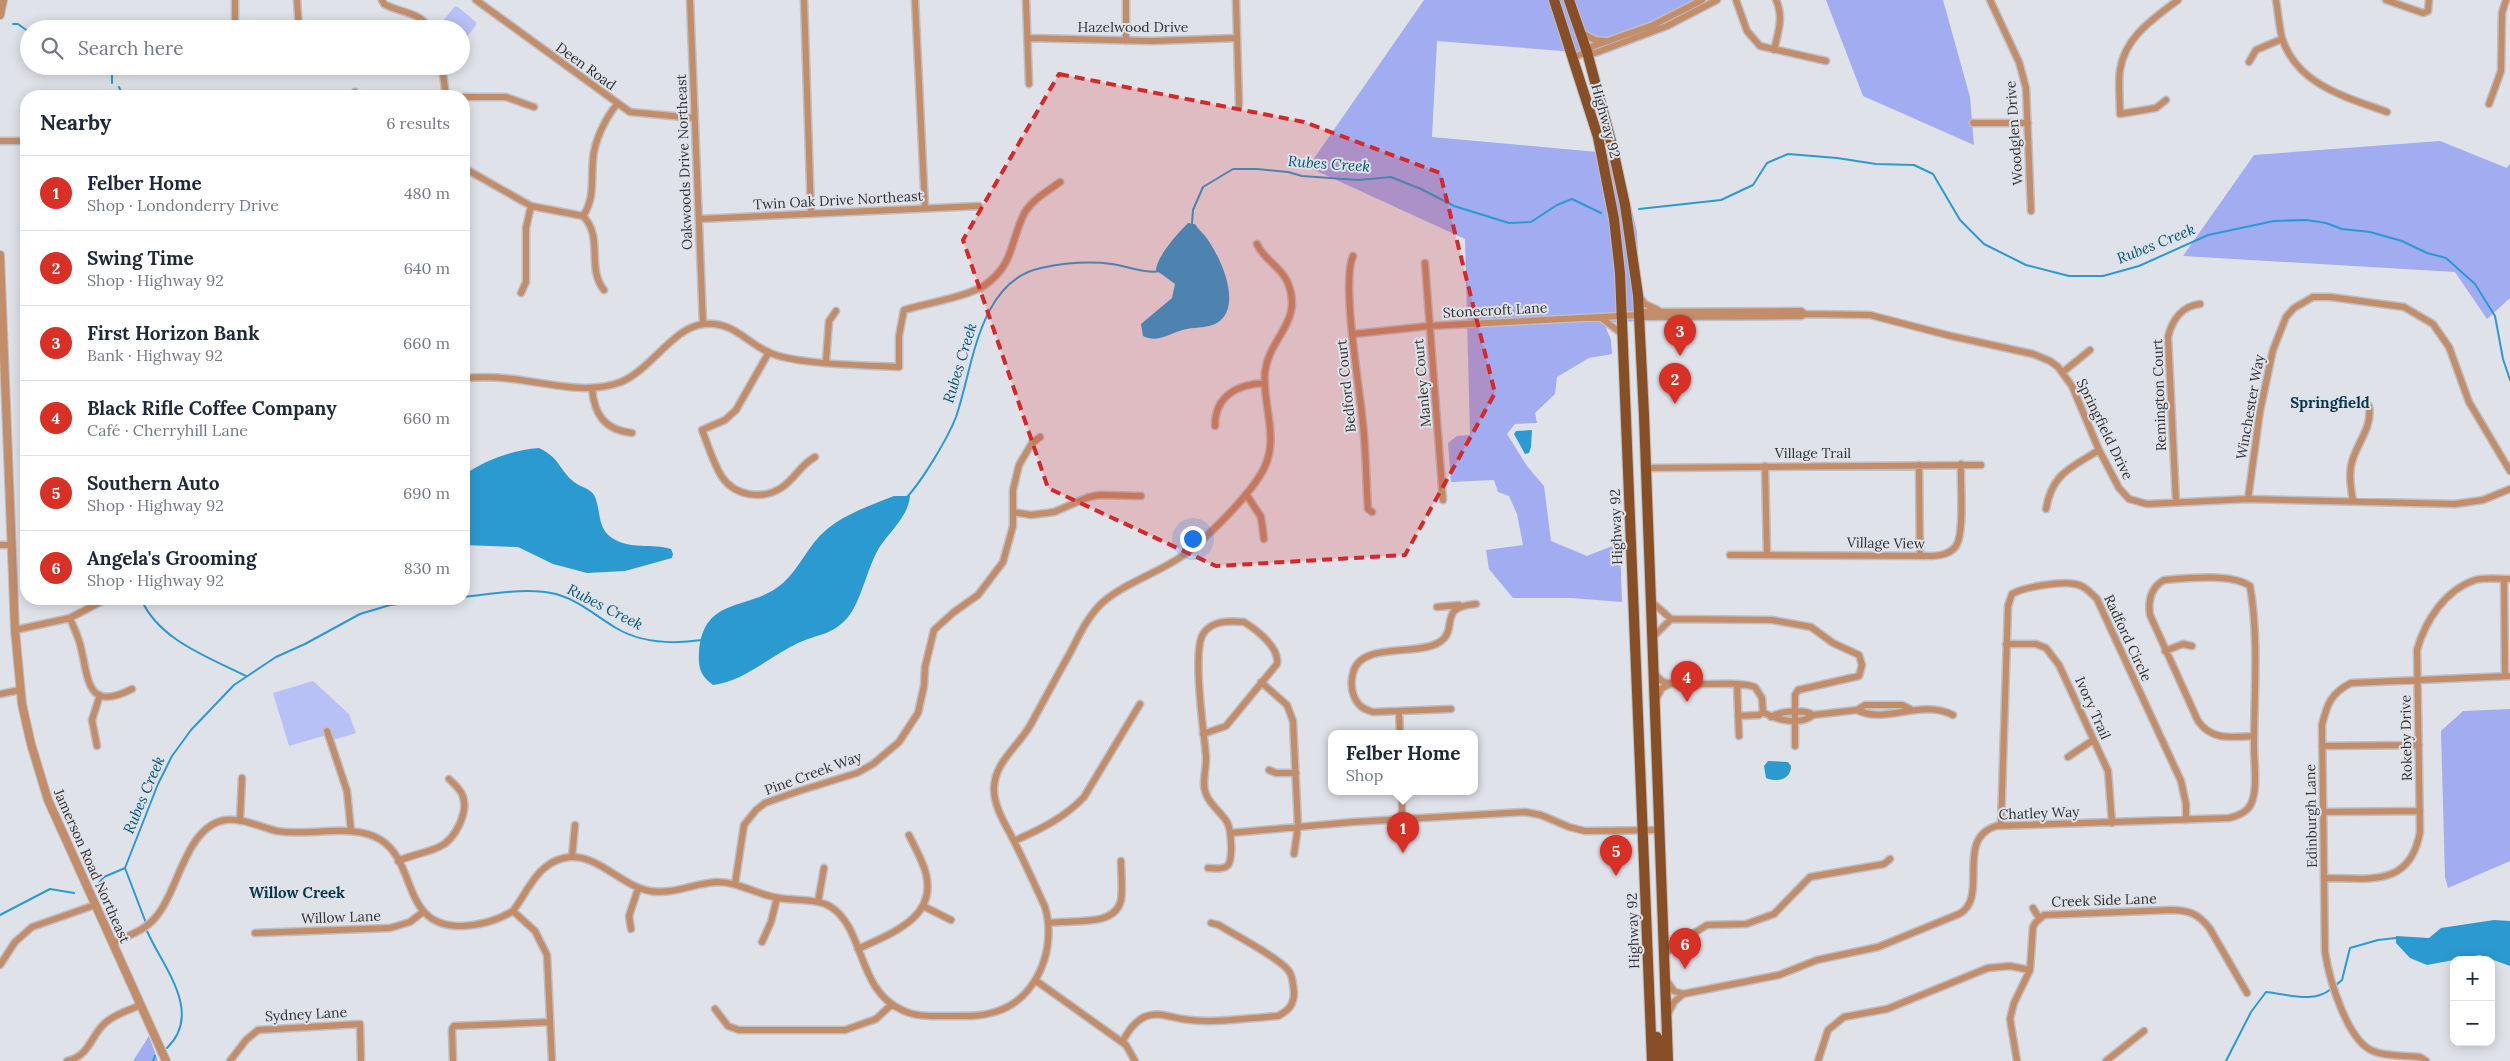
<!DOCTYPE html>
<meta charset="utf-8">
<style>
body{margin:0;font-family:Lora,serif;background:#f2f2f3;color:#1f2937}
.controls{position:absolute;right:15px;bottom:15px;display:grid;overflow:hidden;border-radius:10px;box-shadow:0 2px 12px #0003}
.controls button{width:45px;height:45px;display:grid;place-items:center;padding:0;border:0;border-bottom:1px solid #e0e1e3;background:#fff;color:#1f2937;font:25px sans-serif}
.you{position:absolute;left:1192px;top:538px;width:18px;height:18px;margin:-12px;border:4px solid #fff;border-radius:50%;background:#1a73e8;box-shadow:0 0 0 8px #1a73e833}
.badge{display:grid;place-items:center;width:32px;height:32px;border-radius:50%;background:#d93025;color:#fff;font-size:16px;font-weight:700}
.pin{position:absolute;translate:-50% -41px;filter:drop-shadow(0 1px 2px #0008)}
.pin::after{content:'';position:absolute;top:26px;width:18px;height:15px;background:inherit;clip-path:polygon(0 0,100% 0,50% 100%)}
.popup{position:absolute;left:1328px;top:730px;width:150px;height:65px;box-sizing:border-box;display:grid;place-content:center;border-radius:10px;background:#fff;filter:drop-shadow(0 1px 4px #0005);font-size:16px;white-space:nowrap;color:#747a83}
.popup b{font-size:19px;color:#1f2937}
.popup::after{content:'';position:absolute;left:50%;top:100%;margin-left:-10px;border:10px solid transparent;border-top-color:#fff}
.list{margin:0;padding:0;list-style:none}
h2{display:flex;justify-content:space-between;align-items:center;height:65px;margin:0;padding:0 20px;font-size:21px}
h2 small{font-size:16px;font-weight:400;color:#747a83}
.list li{display:grid;grid-template-columns:32px 1fr auto;gap:15px;align-items:center;box-sizing:border-box;height:75px;padding:0 20px;border-top:1px solid #e0e1e3}
.list b{display:block;font-size:19px;white-space:nowrap}
.list p{margin:0;font-size:16px;white-space:nowrap;color:#747a83}
.list em{font-size:16px;font-style:normal;color:#747a83}
.icon{flex:none;width:28px;height:28px;fill:none;stroke:currentColor;stroke-width:2;stroke-linecap:round;stroke-linejoin:round}
.map{position:relative;flex:none;width:2510px;height:1061px;overflow:hidden}
.search{position:absolute;background:#fff;box-shadow:0 2px 12px #0003;left:20px;top:20px;width:450px;height:55px;display:flex;align-items:center;gap:12px;box-sizing:border-box;padding:0 18px;border-radius:28px;color:#747a83;font-size:19px}
.panel{position:absolute;background:#fff;box-shadow:0 2px 12px #0003;left:20px;top:90px;width:450px;height:515px;border-radius:20px}
.map>svg:first-child{display:block}
.green{fill:#b8c1f6}
.forest{fill:#a2acf1}
.water{fill:#2b9ad0}
.lines{fill:none;stroke-linecap:round;stroke-linejoin:round}
.stream{stroke:#2b9ad0;stroke-width:2}
.minor-casing{stroke:#bdbfc5;stroke-width:9}
.tertiary-casing{stroke:#bdbfc5;stroke-width:10}
.primary-casing{stroke:#bdbfc5;stroke-width:12}
.minor{stroke:#c38d69;stroke-width:6}
.tertiary{stroke:#c38d69;stroke-width:8}
.primary{stroke:#884f27;stroke-width:10}
.marked{fill:#d62828;fill-opacity:0.2;stroke:#d62828;stroke-width:4;stroke-dasharray:10 6;stroke-linejoin:round}
.labels{text-anchor:middle;stroke-width:4;stroke-linejoin:round;paint-order:stroke}
.street-label{font-size:14px;fill:#313234;stroke:#e0e2e9}
.water-label{font-size:15px;font-style:italic;fill:#00577c;stroke:#e0e2e9}
.neighbourhood-label{font-size:15px;font-weight:bold;fill:#07374b;stroke:#e0e2e9}
</style>
<div class="map">
<svg width="2510" height="1061" viewBox="0 0 2510 1061">
<rect width="100%" height="100%" fill="#e0e2e9"/>
<!-- green -->
<path class="green" d="M455,6L458,7L476,22V25L464,41H461V29H446L442,22Z
M313,681L349,714L356,733L333,740L330,734L289,746L273,693Z"/>
<!-- forest -->
<path class="forest" d="M1424,0H1702L1705,7L1587,53L1437,41L1432,137L1619,154L1637,232L1640,321L1604,323L1611,340L1612,354L1589,358L1557,377L1555,394L1535,413L1537,423L1515,424L1507,434L1527,466L1544,486L1551,541L1587,556L1620,543L1622,602L1571,598H1513L1489,569L1486,550L1523,545L1517,514L1509,496L1498,492L1494,480L1451,482L1448,443L1457,436L1470,435L1465,239L1308,167Z
M1826,0H1943L1970,97L1974,145L1863,96Z
M2440,141L2507,168L2510,163V298L2487,319L2455,272L2183,256L2254,155Z
M2510,709V861L2448,888L2445,877L2441,731L2463,711Z
M149,1036L158,1061H133Z"/>
<!-- water -->
<path class="water" d="M1188,223L1195,224C1198,229 1202,232 1205,236C1220,255 1244,306 1217,323C1209,328 1196,327 1187,329C1171,332 1158,344 1143,336L1141,324L1172,298L1175,284L1156,270C1157,256 1178,233 1188,223Z
M1532,430L1531,447L1529,453L1525,454L1514,434L1516,431Z
M539,448C562,459 559,472 577,484C583,488 592,489 595,497C601,511 597,528 612,538C631,550 651,543 671,549L673,554L672,558L625,571L587,573L553,564L518,547L464,545V475C485,460 513,450 539,448Z
M894,496H910C908,517 890,531 879,548C868,566 860,604 848,617C833,635 818,634 798,643C770,656 745,681 713,685C701,676 698,669 699,653C703,594 750,612 783,583C800,568 808,545 826,530C845,514 871,505 894,496Z
M1768,761L1788,762L1791,766C1791,779 1778,783 1766,778L1764,766Z
M2494,920L2510,921V966L2480,955L2427,965L2410,958L2396,943V936L2429,938L2441,928Z"/>
<g class="lines">
<!-- stream -->
<path class="stream" d="M13,24H18L29,32
M107,66L112,72V83
M119,87L123,96
M1639,209L1721,200L1753,185L1767,163L1788,154L1837,158L1876,164L1914,165L1933,174L1960,220L1984,244L2026,265L2069,276H2103L2139,266L2208,235L2274,221L2306,220L2326,223L2342,229L2370,232L2402,241L2427,253L2446,258L2475,284L2495,316L2503,359L2510,380
M1192,223L1193,210L1203,187L1233,169H1257L1288,172L1302,176L1358,180L1391,177L1421,189L1454,206L1509,223L1531,222L1557,205L1572,199L1601,213
M907,497C922,481 948,438 956,417C973,368 978,281 1041,268C1064,263 1089,261 1112,264C1127,266 1146,274 1160,271
M464,597C493,594 527,587 556,594C578,600 596,616 616,628C641,643 674,644 702,640
M141,599C159,640 208,657 246,676
M98,884L104,877L125,868
M0,915L50,889L74,893
M146,923L125,868L158,784L172,756L191,730L234,685L276,657L305,644L360,614L390,605L445,599
M147,931C162,966 204,1012 167,1048
M2335,986L2342,980L2350,948L2378,940L2396,938
M153,1061L155,1056
M2226,1061L2251,1012L2266,992C2287,994 2313,1004 2331,989"/>
<defs>
<path id="minor" d="M297,0L299,29
M382,0L384,4C400,13 419,11 430,29
M476,0L630,112L694,118
M690,0L703,324
M804,0L811,214
M915,0L925,208
M1026,0L1029,84
M1126,0V41
M1236,0L1239,105
M1736,0L1747,31L1760,46L1826,61
M1990,0L2019,62L2026,88L2031,211
M2276,0C2278,12 2279,26 2282,38C2297,85 2346,97 2387,112
M2386,0L2423,13L2428,11L2429,0
M235,29V0
M1582,33L1595,40L1605,41
M1028,38L1152,41L1237,38
M1774,50C1778,33 1784,17 1776,0
M1587,52L1591,47L1653,25L1702,0
M1574,57L1587,52L1595,53L1667,26L1717,0
M2249,62L2256,50L2282,39
M442,66L446,96
M355,92V96
M464,97H506L534,107
M2166,100L2156,108L2120,114C2120,100 2118,84 2120,70C2125,37 2153,19 2178,0
M2489,104L2501,71L2502,13L2506,0
M1973,123H2028
M0,141H26
M464,168L531,206L583,216C604,237 586,268 604,290
M583,216C595,198 591,181 593,160C594,141 605,119 617,104
M699,219L979,206
M1353,256C1341,283 1360,389 1363,424C1366,452 1366,480 1368,509L1372,512
M1425,263L1443,500
M521,293L526,282V228L531,206
M1639,296L1645,304L1658,310
M1639,315L1644,317L1801,316L1805,314
M1600,317L1622,334
M1354,334L1429,326L1639,315L1644,312L1801,311L1805,314L1870,315L1951,336L2033,354L2050,361L2058,367L2072,386L2099,450L2119,488L2129,499L2147,504L2248,499L2455,504L2483,500L2510,489
M769,352L736,410L725,420L702,430C708,445 713,463 722,477C735,496 762,500 781,488C795,479 800,465 815,457
M826,361L829,321L836,311
M2063,372L2090,350
M464,378C480,377 496,377 513,379C548,383 587,395 621,382C652,369 673,327 704,324C732,321 745,341 768,352C795,365 866,365 899,367V336L904,310C924,304 970,296 985,285C1015,264 1010,240 1025,212C1033,199 1048,191 1060,182
M592,388C594,415 605,430 632,433
M1215,426C1215,396 1237,384 1265,383
M1919,465L1920,556
M1765,466L1767,555
M1646,468L1981,465
M1246,494L1261,517L1264,539
M2248,499L2260,411L2273,350L2286,317L2294,308L2313,297H2330L2404,307L2433,324L2449,347L2469,402L2510,471
M2353,501C2351,490 2349,477 2351,466C2355,444 2373,429 2369,406
M2176,502L2168,337C2172,320 2182,306 2200,304
M2046,509C2052,473 2071,468 2099,450
M1013,512L1031,515L1054,512L1089,497L1099,495L1141,496
M0,545H11
M1730,555L1933,556C1942,555 1950,554 1956,546C1965,532 1960,482 1961,464
M2504,579L2505,676
M1652,602L1671,619
M1437,607L1459,605
M70,618C74,628 79,638 81,648C89,681 87,712 132,689
M1671,619L1772,620L1811,627L1833,643L1859,655L1862,665L1859,676L1798,690L1795,695V746
M15,630L70,618L106,599
M1652,638L1671,619
M2006,644H2036L2046,648L2059,665L2108,771L2112,823
M2165,651L2183,644L2192,646
M1654,672C1656,675 1659,679 1662,681C1674,689 1732,679 1755,687L1762,698L1763,712C1776,720 1800,726 1813,715L1857,710L1865,705H1902L1910,709
M1261,682L1287,705L1293,721L1298,827L1294,854
M1737,684L1739,736
M0,694L20,690
M1656,699L1662,688L1670,684
M1451,709L1373,712C1363,709 1358,706 1354,696C1351,689 1351,681 1353,673C1360,642 1414,656 1438,643C1461,630 1435,607 1476,604
M1857,710C1886,725 1920,698 1953,715
M1399,711L1400,734
M1738,716L1759,715L1763,712
M1771,717C1780,711 1804,709 1813,715
M327,731L347,791L351,831
M1203,734L1226,726L1277,664C1280,648 1257,630 1244,622C1229,621 1212,620 1203,634C1192,652 1204,733 1206,756C1207,768 1201,783 1206,794C1210,805 1221,812 1227,822C1231,829 1234,861 1227,866C1222,870 1215,868 1208,868
M97,746L92,720L100,695
M2322,746L2419,745
M2068,757L2093,740
M1269,770L1276,773H1296
M2323,812L2420,811
M1402,819V792
M240,821L242,778
M2001,825L2008,606L2012,594C2024,587 2060,581 2075,584C2084,585 2091,593 2097,599L2181,781L2186,804V820
M1230,833L1353,822L1525,812L1541,815L1569,827L1585,831L1659,830
M1014,841C1041,829 1064,818 1084,797L1140,704
M572,857L575,825
M398,861C411,855 426,853 439,847C455,840 470,811 462,794C459,788 454,784 449,779
M2324,878C2369,878 2410,888 2420,832L2417,650C2425,621 2445,590 2475,580C2485,577 2499,579 2510,579
M735,884L744,825L756,810L765,803L799,791L857,773L873,764L899,742L918,713L924,686L925,667L934,630L954,612L978,595L1003,562L1013,526V490L1019,465L1032,443L1040,437
M818,902L824,868
M923,906L951,920
M2033,908L2039,918
M513,911L535,931L547,955L552,1061
M1049,923C1071,919 1115,928 1121,900C1123,888 1121,873 1121,861
M631,929L629,916L638,889
M255,933L390,928L410,922L423,912
M762,942L771,922L777,898
M113,943C127,936 144,931 155,918C179,891 185,827 225,820C243,818 260,827 277,831C309,837 353,822 381,840C418,864 401,928 463,926C482,925 497,921 513,911C528,891 537,864 564,858C596,851 620,886 650,891C674,895 694,883 717,882C740,882 757,895 779,898C795,901 817,898 831,907C865,929 857,990 902,1010C916,1017 931,1016 946,1016C962,1016 979,1017 995,1012C1038,999 1057,947 1045,907C1035,885 1025,863 1014,841C1006,825 994,808 994,789C994,762 1019,746 1031,724C1044,700 1057,676 1070,653C1079,635 1088,616 1103,602C1124,584 1152,575 1176,560C1202,544 1255,491 1266,464C1278,434 1262,402 1265,372C1269,337 1305,321 1287,281C1280,266 1263,259 1257,244
M858,949C889,934 937,919 926,874C923,861 915,848 909,835
M1666,954L1674,942L1688,937L1707,925L1746,924L1774,914L1810,877L1884,864L1890,859
M0,965L15,942L32,927L95,905
M1035,980L1126,1045L1135,1061
M1667,981L1674,991L1683,994L1779,975L1817,960L1878,947L1959,914C1990,898 1954,839 1996,826L2229,818C2238,816 2247,812 2251,804C2258,789 2254,763 2254,747C2254,694 2259,638 2250,586C2232,573 2186,578 2164,580C2150,588 2148,601 2150,615L2198,721C2212,741 2232,737 2254,736
M715,1009L728,1026L739,1030H845L876,1019L891,1005
M1668,1014L1674,1002L1683,994
M1122,1042C1128,1032 1133,1023 1144,1017C1157,1011 1169,1017 1182,1019C1213,1024 1247,1018 1278,1016C1289,1010 1294,1005 1294,992C1293,986 1293,978 1290,973C1284,960 1234,935 1219,925L1211,923
M67,1061C90,1056 91,1035 105,1023C115,1014 129,1010 141,1005
M230,1061L246,1040L258,1030L360,1024L361,1061
M453,1061L452,1029L454,1026L550,1022
M1818,1061L1828,1030L1844,1017L1887,1009L1988,968L2010,966L2030,970
M2017,1061L2010,1019L2014,1003L2030,970L2033,927L2036,922L2044,915L2171,910C2189,910 2199,914 2210,929L2247,993
M2106,1061L2144,1031
M2426,1061L2420,1057C2405,1055 2387,1057 2373,1051C2347,1041 2329,978 2325,952L2322,725C2327,704 2331,693 2351,683L2510,676"/>
<path id="tertiary" d="M0,15L3,0
M0,255L15,630L22,704L31,744L48,800L166,1061"/>
<path id="primary" d="M1554,0L1598,137L1614,219L1620,273L1652,1061
M1569,0L1587,52L1612,145L1625,205L1638,295L1644,415L1668,1061
M1657,1037L1659,1061"/>
</defs>
<!-- minor casing -->
<use href="#minor" class="minor-casing"/>
<!-- tertiary casing -->
<use href="#tertiary" class="tertiary-casing"/>
<!-- primary casing -->
<use href="#primary" class="primary-casing"/>
<!-- minor -->
<use href="#minor" class="minor"/>
<!-- tertiary -->
<use href="#tertiary" class="tertiary"/>
<!-- primary -->
<use href="#primary" class="primary"/>
</g>
<!-- marked area -->
<path class="marked" d="M1059,74L1304,122L1440,173L1495,393L1405,555L1216,566L1048,488L963,240Z"/>
<g class="labels">
<!-- street labels -->
<g class="street-label">
<text x="1133" y="32">Hazelwood Drive</text>
<text transform="translate(586 66) rotate(36)" y="5">Deen Road</text>
<text transform="translate(1606 121) rotate(75)" y="5">Highway 92</text>
<text transform="translate(2014 133) rotate(-94)" y="5">Woodglen Drive</text>
<text transform="translate(684 162) rotate(-92)" y="5">Oakwoods Drive Northeast</text>
<text transform="translate(838 200) rotate(-3)" y="5">Twin Oak Drive Northeast</text>
<text transform="translate(1495 310) rotate(-3)" y="5">Stonecroft Lane</text>
<text transform="translate(1422 383) rotate(-95)" y="5">Manley Court</text>
<text transform="translate(1346 386) rotate(-96)" y="5">Bedford Court</text>
<text transform="translate(2159 395) rotate(-92)" y="5">Remington Court</text>
<text transform="translate(2250 407) rotate(-80)" y="5">Winchester Way</text>
<text transform="translate(2105 429) rotate(64)" y="5">Springfield Drive</text>
<text x="1813" y="458">Village Trail</text>
<text transform="translate(1616 527) rotate(-92)" y="5">Highway 92</text>
<text transform="translate(1886 543) rotate(1)" y="5">Village View</text>
<text transform="translate(2128 638) rotate(65)" y="5">Radford Circle</text>
<text transform="translate(2093 708) rotate(66)" y="5">Ivory Trail</text>
<text transform="translate(2406 738) rotate(-91)" y="5">Rokeby Drive</text>
<text transform="translate(813 773) rotate(-20)" y="5">Pine Creek Way</text>
<text transform="translate(2039 813) rotate(-2)" y="5">Chatley Way</text>
<text transform="translate(2311 816) rotate(-91)" y="5">Edinburgh Lane</text>
<text transform="translate(92 866) rotate(66)" y="5">Jamerson Road Northeast</text>
<text transform="translate(2104 900) rotate(-2)" y="5">Creek Side Lane</text>
<text transform="translate(341 917) rotate(-2)" y="5">Willow Lane</text>
<text transform="translate(1633 931) rotate(-92)" y="5">Highway 92</text>
<text transform="translate(306 1014) rotate(-3)" y="5">Sydney Lane</text>
</g>
<!-- water labels -->
<g class="water-label">
<text transform="translate(1329 164) rotate(4)" y="5">Rubes Creek</text>
<text transform="translate(2156 244) rotate(-22)" y="5">Rubes Creek</text>
<text transform="translate(960 363) rotate(-73)" y="5">Rubes Creek</text>
<text transform="translate(605 607) rotate(27)" y="5">Rubes Creek</text>
<text transform="translate(144 795) rotate(-67)" y="5">Rubes Creek</text>
</g>
<!-- neighbourhood labels -->
<g class="neighbourhood-label">
<text x="2330" y="408">Springfield</text>
<text x="297" y="898">Willow Creek</text>
</g>
</g>
</svg>
<div class="controls">
<button>+</button>
<button>−</button>
</div>
<div class="you"></div>
<div class="pin badge" style="left:1403px;top:853px">1</div>
<div class="popup"><b>Felber Home</b>Shop</div>
<div class="pin badge" style="left:1675px;top:404px">2</div>
<div class="pin badge" style="left:1680px;top:356px">3</div>
<div class="pin badge" style="left:1687px;top:702px">4</div>
<div class="pin badge" style="left:1616px;top:876px">5</div>
<div class="pin badge" style="left:1685px;top:969px">6</div>
<div class="search"><svg class="icon" aria-label="search" viewBox="0 0 24 24"><circle cx="10" cy="10" r="6"/><path d="M15 15l6 6"/></svg>Search here</div>
<section class="panel">
<h2>Nearby<small>6 results</small></h2>
<ul class="list">
<li><span class="badge">1</span><div><b>Felber Home</b><p>Shop · Londonderry Drive</p></div><em>480 m</em></li>
<li><span class="badge">2</span><div><b>Swing Time</b><p>Shop · Highway 92</p></div><em>640 m</em></li>
<li><span class="badge">3</span><div><b>First Horizon Bank</b><p>Bank · Highway 92</p></div><em>660 m</em></li>
<li><span class="badge">4</span><div><b>Black Rifle Coffee Company</b><p>Café · Cherryhill Lane</p></div><em>660 m</em></li>
<li><span class="badge">5</span><div><b>Southern Auto</b><p>Shop · Highway 92</p></div><em>690 m</em></li>
<li><span class="badge">6</span><div><b>Angela's Grooming</b><p>Shop · Highway 92</p></div><em>830 m</em></li>
</ul>
</section>
</div>
